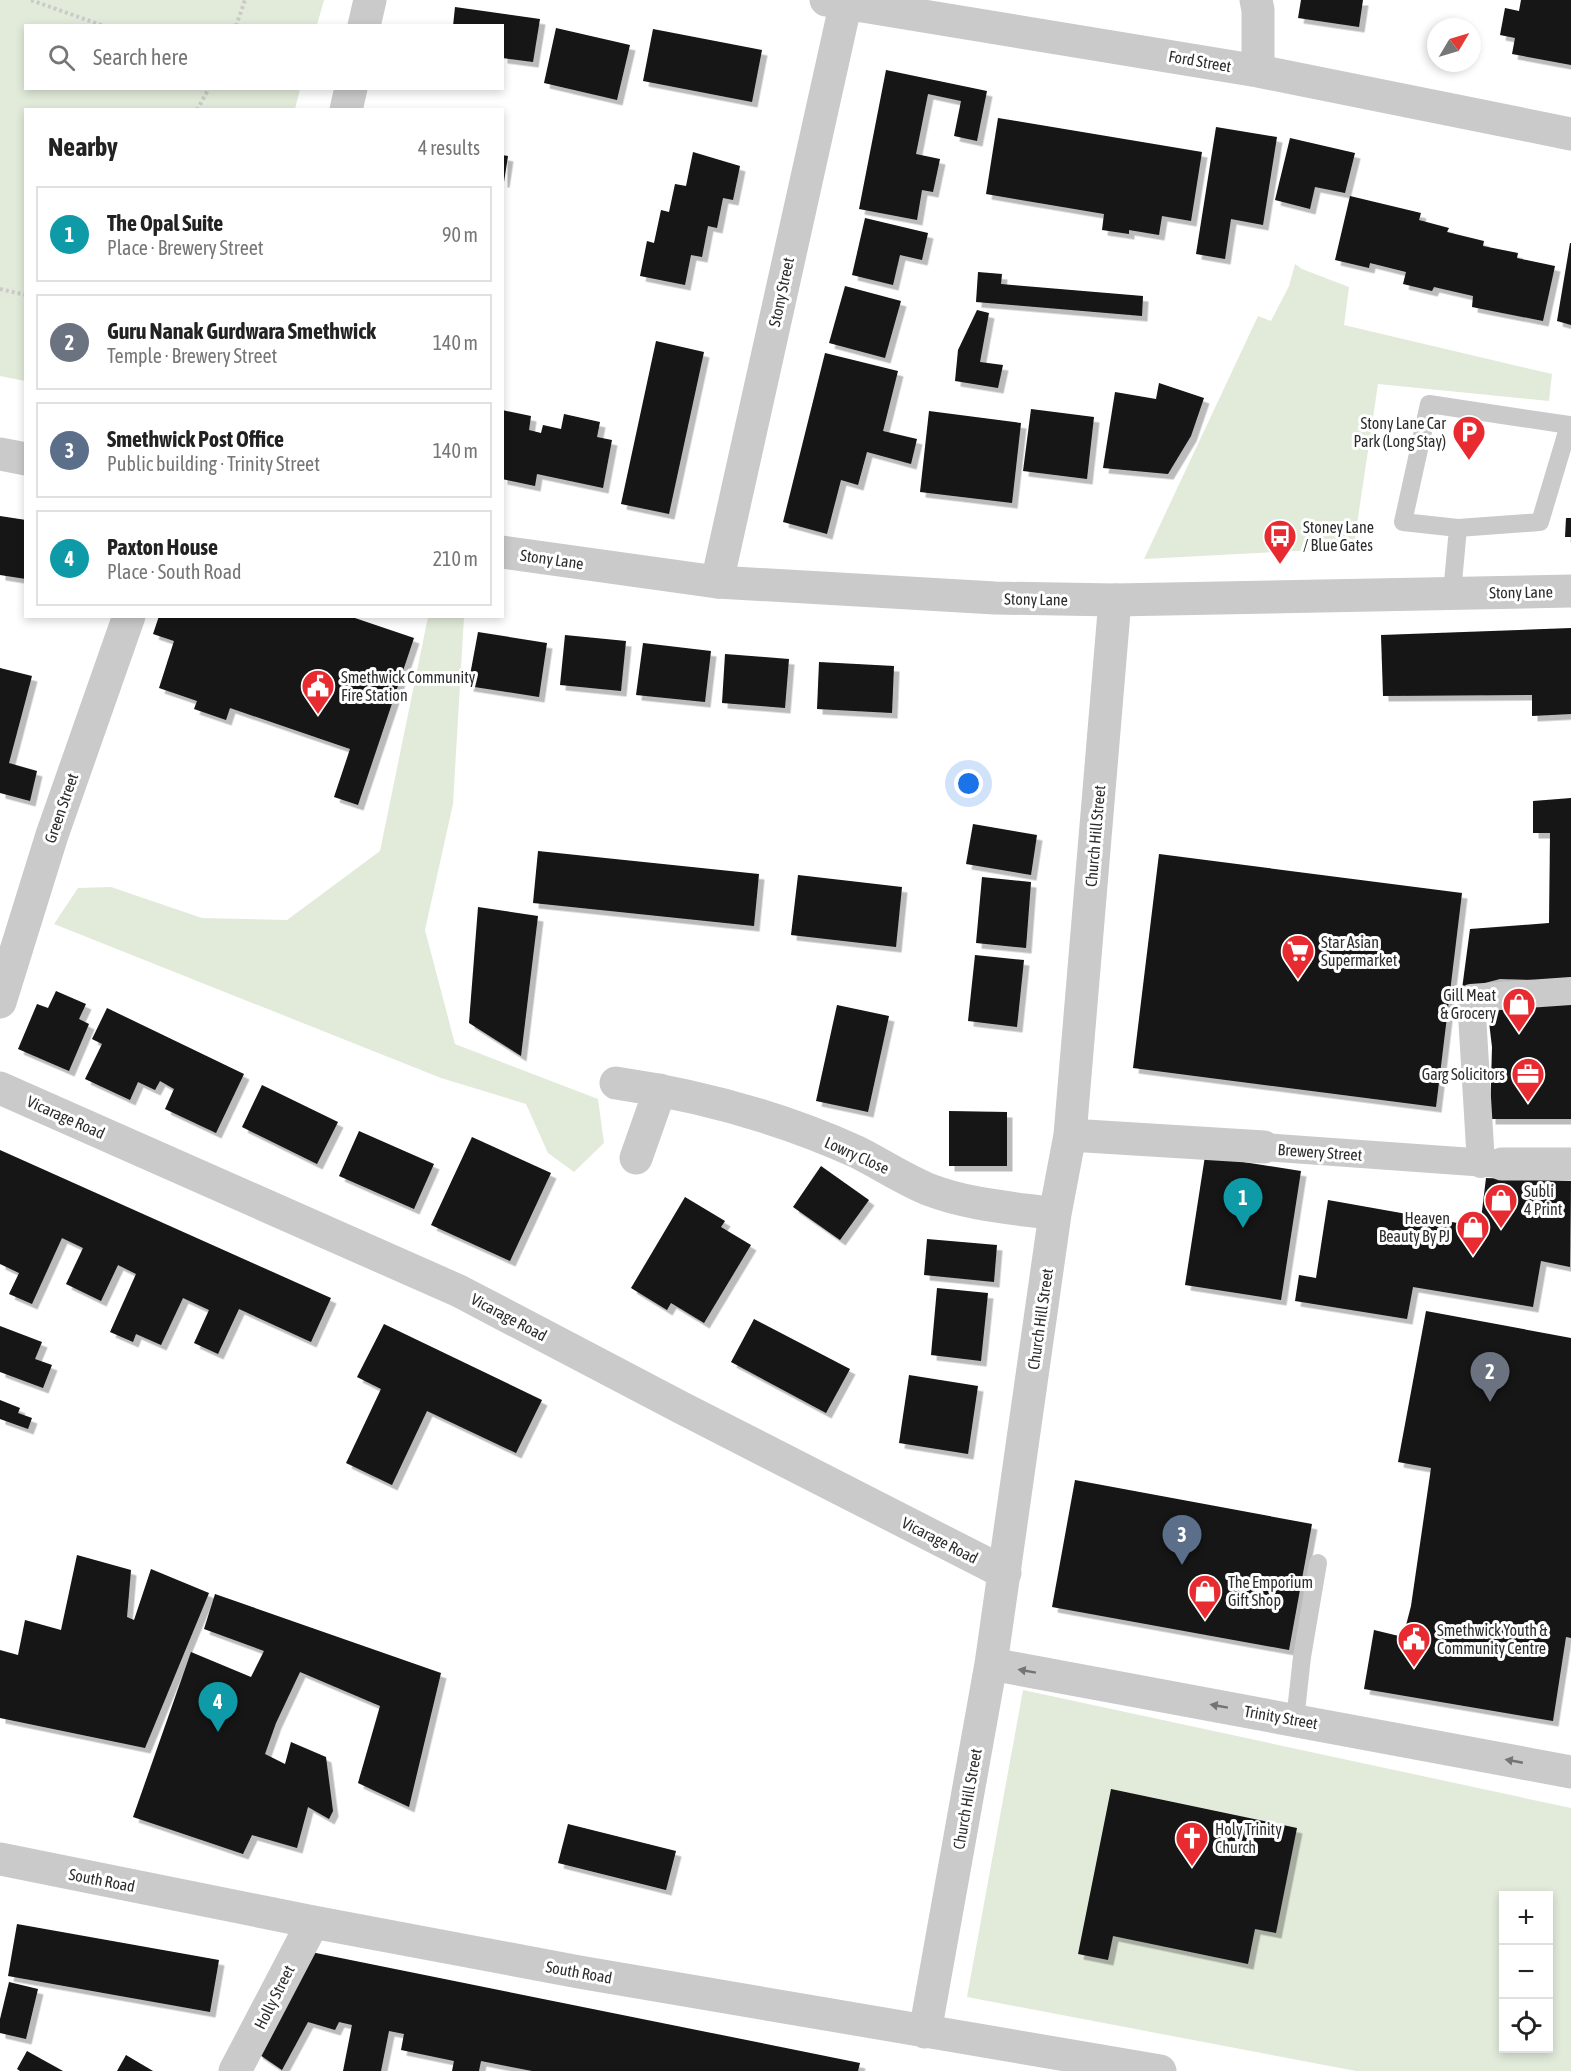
<!DOCTYPE html>
<meta charset="utf-8">
<style>
body{margin:0;font-family:"Asap Condensed",sans-serif;background:#f6f6f6;color:#222}
.controls{position:absolute;right:18px;bottom:18px;display:grid;overflow:hidden;border-radius:0px;box-shadow:0 3px 9px #0003}
.controls button{width:54px;height:54px;display:grid;place-items:center;padding:0;border:0;border-bottom:2px solid #e0e0e0;background:#fff;color:#222;font:30px sans-serif}
.compass{position:absolute;left:1427px;top:18px;width:54px;height:54px;border-radius:50%;background:#fff;box-shadow:0 3px 9px #0003;rotate:52deg}
.you{position:absolute;left:969px;top:784px;width:21px;height:21px;margin:-15px;border:4px solid #fff;border-radius:50%;background:#1a73e8;box-shadow:0 0 0 9px #1a73e833}
.badge{display:grid;place-items:center;width:39px;height:39px;border-radius:50%;background:#e72b30;color:#fff;font-size:20px;font-weight:700}
.pin{position:absolute;translate:-50% -50px;filter:drop-shadow(0 2px 3px #0008)}
.pin::after{content:'';position:absolute;top:32px;width:21px;height:18px;background:inherit;clip-path:polygon(0 0,100% 0,50% 100%)}
.list{margin:0;padding:0;list-style:none}
h2{display:flex;justify-content:space-between;align-items:center;height:78px;margin:0;padding:0 24px;font-size:26px}
h2 small{font-size:20px;font-weight:400;color:#767676}
.list li{display:grid;grid-template-columns:39px 1fr auto;gap:18px;align-items:center;box-sizing:border-box;height:96px;margin:0 12px 12px;padding:0 12px;border:2px solid #e0e0e0;border-radius:0px}
.list b{display:block;font-size:22px;white-space:nowrap}
.list p{margin:0;font-size:20px;white-space:nowrap;color:#767676}
.list em{font-size:20px;font-style:normal;color:#767676}
.icon{flex:none;width:33px;height:33px;fill:none;stroke:currentColor;stroke-width:2;stroke-linecap:round;stroke-linejoin:round}
.map{position:relative;flex:none;width:1571px;height:2071px;overflow:hidden}
.search{position:absolute;background:#fff;box-shadow:0 3px 9px #0003;left:24px;top:24px;width:480px;height:66px;display:flex;align-items:center;gap:15px;box-sizing:border-box;padding:0 21px;border-radius:0px;color:#767676;font-size:22px}
.panel{position:absolute;background:#fff;box-shadow:0 3px 9px #0003;left:24px;top:108px;width:480px;height:510px;border-radius:0px}
.map>svg:first-child{display:block}
.green{fill:#e2ebda;fill-rule:evenodd}
.building{fill:#141414;filter:url(#shadow)}
.lines{fill:none;stroke-linecap:round;stroke-linejoin:round}
.path{stroke:#cacaca;stroke-width:4;stroke-dasharray:3 3;stroke-linecap:butt}
.service{stroke:#cacaca;stroke-width:18}
.pedestrian{stroke:#cacaca;stroke-width:28}
.minor{stroke:#cacaca;stroke-width:33}
.tertiary{stroke:#cacaca;stroke-width:33}
.oneway{fill:#747474}
.labels{text-anchor:middle;stroke-width:6;stroke-linejoin:round;paint-order:stroke}
.street-label{font-size:16px;fill:#2d2d2d;stroke:#fff}
.poi-label{font-size:16px;fill:#2d2d2d;stroke:#fff;text-anchor:start}
</style>
<div class="map">
<svg width="1571" height="2071" viewBox="0 0 1571 2071">
<defs>
<filter id="shadow"><feDropShadow dx="5.5" dy="5.5" stdDeviation="0" flood-color="#0004"/></filter>
</defs>
<rect width="100%" height="100%" fill="#fff"/>
<!-- green -->
<path class="green" d="M0,0H324L317,25L26,26V88L300,89L295,109L26,110L25,381L0,376Z
M1295,264L1302,269L1349,287L1344,325L1552,374L1549,401L1378,384L1353,551L1315,550L1144,559L1258,316L1271,321L1289,286Z
M428,617H464L453,804L425,930L455,1044L598,1099L604,1143L574,1172L548,1153L526,1104L441,1078L54,924L78,888L111,887L202,918L287,920L380,851Z
M1023,1690L1571,1808V2071H1356L967,1997ZM1504,1896H1548V2048H1504Z"/>
<!-- building -->
<path class="building" d="M1301,0H1363L1359,27L1298,18Z
M1521,0H1571V65L1512,54L1515,38L1500,35L1505,8L1519,11Z
M455,7L540,19L533,62L502,58V26H453Z
M556,28L630,45L617,100L544,83Z
M653,29L762,50L752,102L643,81Z
M886,70L987,91L977,141L954,136L961,101L928,94L916,154L940,159L933,192L922,190L917,220L859,209Z
M998,118L1202,152L1191,221L1162,216L1159,235L1129,230V234L1102,230L1104,214L986,194Z
M1216,127L1277,137L1263,225L1231,219L1225,259L1196,254Z
M1290,138L1355,153L1345,193L1315,187L1310,209L1275,200Z
M693,152L740,166L733,200L723,198L717,228L708,226L702,257L691,255L685,285L640,276L647,241L654,243L661,210L669,212L675,184L686,186Z
M502,155L508,156L504,182H502Z
M1350,196L1421,213L1419,220L1449,228L1447,232L1484,241L1483,246L1518,253L1517,258L1555,266L1543,321L1472,307L1473,296L1434,287L1432,291L1403,284L1406,272L1370,263L1369,268L1335,260Z
M865,218L928,233L922,260L900,255L893,285L852,275Z
M1570,243H1571V325L1557,321Z
M978,272L1002,274L1001,284L1143,296L1142,316L976,302Z
M845,286L901,301L885,358L829,343Z
M977,310L989,313L980,362L1003,365L998,388L955,381L958,350Z
M656,341L704,352L669,514L621,504Z
M825,353L898,371L883,431L917,439L911,464L867,452L858,485L841,480L827,534L783,522Z
M1159,383L1204,398L1191,436L1168,474L1103,468L1115,392L1156,399Z
M1031,409L1094,417L1087,479L1023,471Z
M502,410L531,416L529,430L541,433L543,425L561,429L564,414L600,422L597,437L612,440L603,488L537,474L535,486L502,479Z
M929,411L1021,423L1012,503L920,492Z
M0,516L26,520V579L0,575Z
M1566,518H1571V537H1565Z
M159,616H349L414,638L358,805L334,797L350,749L230,708L226,720L194,709L197,701L159,688L174,641L153,634Z
M1571,628V714L1532,716V695L1383,696L1381,635Z
M478,632L547,643L539,697L468,686Z
M565,635L626,641L621,691L560,685Z
M643,643L711,651L705,702L636,695Z
M725,654L789,659L785,708L722,703Z
M819,662L894,666L892,713L817,709Z
M0,668L32,676L9,763L37,771L30,801L0,793Z
M1571,798V981L1500,979L1462,989L1470,929L1549,923L1550,833H1533V801Z
M973,824L1037,835L1031,875L966,864Z
M538,851L759,874L754,926L533,903Z
M1159,854L1462,893L1436,1107L1133,1068Z
M798,875L902,887L896,947L791,935Z
M982,877L1031,882L1026,948L976,943Z
M478,907L538,916L521,1056L469,1023Z
M975,955L1024,960L1017,1027L968,1021Z
M56,991L86,1004L79,1019L89,1024L69,1071L18,1049L37,1004L48,1008Z
M837,1005L889,1016L868,1112L816,1101Z
M1487,1005H1571V1119H1490L1492,1047Z
M107,1008L244,1074L216,1133L165,1109L174,1089L160,1081L155,1090L138,1082L130,1100L85,1079L102,1044L92,1039Z
M262,1085L338,1122L317,1164L242,1127Z
M949,1111L1007,1112V1166H949Z
M359,1131L434,1164L414,1209L339,1176Z
M472,1137L551,1173L510,1261L431,1225Z
M0,1150L331,1298L311,1342L239,1309L218,1354L194,1343L209,1310L183,1298L161,1345L136,1334L133,1342L110,1332L136,1274L118,1265L101,1301L66,1284L83,1248L62,1238L32,1304L9,1294L19,1273L0,1264Z
M1205,1156L1301,1171L1281,1300L1185,1285Z
M821,1166L869,1200L840,1240L793,1207Z
M1486,1178L1571,1181L1570,1267L1541,1261L1533,1307L1413,1287L1407,1319L1295,1301L1299,1275L1316,1278L1328,1200L1480,1227Z
M685,1197L725,1221L721,1227L751,1245L704,1323L671,1303L667,1310L631,1288Z
M927,1239L997,1245L994,1282L924,1275Z
M937,1288L988,1293L981,1361L931,1355Z
M1426,1311L1571,1338V1638L1566,1637L1553,1721L1364,1689L1374,1630L1403,1637L1411,1606L1431,1468L1398,1462Z
M754,1319L850,1369L826,1413L731,1362Z
M384,1324L542,1400L516,1453L427,1411L392,1485L346,1463L381,1389L357,1377Z
M0,1326L42,1342L35,1359L52,1365L43,1388L0,1372Z
M909,1375L978,1386L968,1454L899,1443Z
M0,1400L20,1408L18,1413L32,1418L28,1429L0,1419Z
M1075,1480L1312,1524L1289,1650L1052,1607Z
M77,1555L131,1570L127,1617L134,1620L151,1569L209,1593L145,1748L0,1718V1650L18,1655L25,1620L61,1630Z
M215,1594L441,1673L409,1807L358,1783L380,1706L300,1672L276,1723L265,1754L285,1764L291,1742L326,1757L333,1811L329,1819L308,1807L297,1848L252,1835L243,1854L133,1817L191,1652L251,1677L264,1651L204,1629Z
M1111,1789L1297,1828L1276,1933L1255,1929L1248,1964L1113,1936L1108,1960L1078,1954Z
M568,1824L676,1851L666,1890L558,1863Z
M17,1924L219,1960L210,2012L8,1976Z
M306,1951L860,2063L858,2071H532L481,2061L479,2071H452L454,2061L401,2050L404,2034L389,2031L381,2071H343L352,2025L339,2022L335,2030L308,2022L282,2070L257,2053Z
M9,1982L38,1989L26,2039L0,2033V2019Z
M27,2051L63,2071H20L17,2069Z
M126,2055L153,2071H117Z"/>
<g class="lines">
<!-- path -->
<path class="path" d="M31,0L104,26
M236,26L245,0
M197,110L209,88
M0,289L26,295"/>
<!-- service -->
<path class="service" d="M1429,404L1569,425L1540,522L1458,528L1403,522Z
M1452,593L1458,528
M1295,1720L1302,1657L1318,1563"/>
<!-- pedestrian -->
<path class="pedestrian" d="M1264,1147L1501,1164
M1481,1164L1471,998L1571,991"/>
<!-- minor -->
<path class="minor" d="M826,0L1258,71L1571,134
M1256,0L1258,10V71
M364,26L370,0
M346,110L351,88
M717,582L846,2
M0,1002L52,835L129,616
M616,1083C698,1095 782,1118 857,1152C881,1164 905,1180 930,1190C969,1205 1014,1208 1055,1214
M0,1088L459,1291L682,1408L1005,1573
M1070,1135L1264,1147
M636,1158L660,1090
M1502,1164H1571
M991,1664L1571,1772
M0,1859L313,1922L579,1972L1160,2071
M925,2032L991,1664L1055,1214L1070,1135L1115,600
M235,2071L313,1922"/>
<!-- tertiary -->
<path class="tertiary" d="M0,454L26,459
M502,552L717,582L995,598L1115,600L1571,591"/>
</g>
<!-- one-way arrows -->
<defs><path id="oneway-solid" d="M-6-.8H1V-3.2L6.5 0L1 3.2V.8H-6Z" transform="scale(1.5)"/></defs>
<g class="oneway">
<use href="#oneway-solid" transform="translate(1027 1671) rotate(-170)"/>
<use href="#oneway-solid" transform="translate(1219 1706) rotate(-170)"/>
<use href="#oneway-solid" transform="translate(1514 1761) rotate(-169)"/>
</g>
<!-- icons -->
<defs>
<symbol id="parking-pin" viewBox="-11 -11 22 30"><path d="M0 17L-7.5 6A9.5 9.5 0 1 1 7.5 6Z" fill="#e72b30" stroke="#fff"/><path d="M-3.5-5.5H1a3.5 3.5 0 0 1 0 7H-1V5.5H-3.5ZM-1-3.4V-.6H.8a1.4 1.4 0 0 0 0-2.8Z" fill="#fff"/></symbol>
<symbol id="bus-pin" viewBox="-11 -11 22 30"><path d="M0 17L-7.5 6A9.5 9.5 0 1 1 7.5 6Z" fill="#e72b30" stroke="#fff"/><path d="M-5-6H5V4H4V6H2V4H-2V6H-4V4H-5ZM-3.5-4V0h7V-4ZM-3.5 1.2v1.5H-2V1.2ZM2 1.2v1.5H3.5V1.2Z" fill="#fff"/></symbol>
<symbol id="civic-pin" viewBox="-11 -11 22 30"><path d="M0 17L-7.5 6A9.5 9.5 0 1 1 7.5 6Z" fill="#e72b30" stroke="#fff"/><path d="M-.6-6.5H3V-4.5H.6V-3L4-1V1h2V6H-6V1h2V-1L-.6-3ZM-1.2 2.5V6h2.4V2.5Z" fill="#fff"/></symbol>
<symbol id="supermarket-pin" viewBox="-11 -11 22 30"><path d="M0 17L-7.5 6A9.5 9.5 0 1 1 7.5 6Z" fill="#e72b30" stroke="#fff"/><path d="M-6-5.5h2.5l.6 2H6L4.5 2H-2.5L-4.4-4H-6ZM-1.5 3.2a1.3 1.3 0 1 0 .1 0ZM3 3.2a1.3 1.3 0 1 0 .1 0Z" fill="#fff"/></symbol>
<symbol id="shop-pin" viewBox="-11 -11 22 30"><path d="M0 17L-7.5 6A9.5 9.5 0 1 1 7.5 6Z" fill="#e72b30" stroke="#fff"/><path d="M-5-2.5h2.3a2.7 3.5 0 0 1 5.4 0H5L5.5 6h-11ZM-1.5-2.5h3a1.5 2.3 0 0 0-3 0Z" fill="#fff"/></symbol>
<symbol id="office-pin" viewBox="-11 -11 22 30"><path d="M0 17L-7.5 6A9.5 9.5 0 1 1 7.5 6Z" fill="#e72b30" stroke="#fff"/><path d="M-6-3h4V-5.5h4V-3h4V5H-6ZM-1-4.5V-3h2v-1.5ZM-6 0V1H6V0Z" fill="#fff"/></symbol>
<symbol id="church-pin" viewBox="-11 -11 22 30"><path d="M0 17L-7.5 6A9.5 9.5 0 1 1 7.5 6Z" fill="#e72b30" stroke="#fff"/><path d="M-1.2-6h2.4v3.5h3.3v2.4h-3.3V6h-2.4V-.1h-3.3v-2.4h3.3Z" fill="#fff"/></symbol>
</defs>
<g fill-rule="evenodd">
<use href="#parking-pin" x="1450" y="413" width="38" height="52"/>
<use href="#bus-pin" x="1261" y="517" width="38" height="52"/>
<use href="#civic-pin" x="299" y="667" width="38" height="52"/>
<use href="#supermarket-pin" x="1279" y="932" width="38" height="52"/>
<use href="#shop-pin" x="1500" y="985" width="38" height="52"/>
<use href="#office-pin" x="1509" y="1055" width="38" height="52"/>
<use href="#shop-pin" x="1482" y="1181" width="38" height="52"/>
<use href="#shop-pin" x="1454" y="1208" width="38" height="52"/>
<use href="#shop-pin" x="1186" y="1572" width="38" height="52"/>
<use href="#civic-pin" x="1395" y="1620" width="38" height="52"/>
<use href="#church-pin" x="1173" y="1819" width="38" height="52"/>
</g>
<g class="labels">
<!-- street labels -->
<g class="street-label">
<text transform="translate(1200 61) rotate(10)" y="6">Ford Street</text>
<text transform="translate(781 292) rotate(-78)" y="6">Stony Street</text>
<text transform="translate(552 559) rotate(8)" y="6">Stony Lane</text>
<text transform="translate(1521 592) rotate(-1)" y="6">Stony Lane</text>
<text transform="translate(1036 599) rotate(1)" y="6">Stony Lane</text>
<text transform="translate(61 808) rotate(-71)" y="6">Green Street</text>
<text transform="translate(1095 836) rotate(-85)" y="6">Church Hill Street</text>
<text transform="translate(66 1117) rotate(24)" y="6">Vicarage Road</text>
<text transform="translate(1320 1152) rotate(4)" y="6">Brewery Street</text>
<text transform="translate(857 1155) rotate(24)" y="6">Lowry Close</text>
<text transform="translate(509 1317) rotate(28)" y="6">Vicarage Road</text>
<text transform="translate(1040 1319) rotate(-82)" y="6">Church Hill Street</text>
<text transform="translate(940 1540) rotate(27)" y="6">Vicarage Road</text>
<text transform="translate(1281 1717) rotate(10)" y="6">Trinity Street</text>
<text transform="translate(967 1799) rotate(-80)" y="6">Church Hill Street</text>
<text transform="translate(102 1880) rotate(11)" y="6">South Road</text>
<text transform="translate(579 1972) rotate(10)" y="6">South Road</text>
<text transform="translate(274 1997) rotate(-63)" y="6">Holly Street</text>
</g>
<!-- poi labels -->
<g class="poi-label">
<text x="1446" y="429" text-anchor="end">Stony Lane Car<tspan x="1446" dy="18">Park (Long Stay)</tspan></text>
<text x="1303" y="533">Stoney Lane<tspan x="1303" dy="18">/ Blue Gates</tspan></text>
<text x="341" y="683">Smethwick Community<tspan x="341" dy="18">Fire Station</tspan></text>
<text x="1321" y="948">Star Asian<tspan x="1321" dy="18">Supermarket</tspan></text>
<text x="1496" y="1001" text-anchor="end">Gill Meat<tspan x="1496" dy="18">&amp; Grocery</tspan></text>
<text x="1505" y="1080" text-anchor="end">Garg Solicitors</text>
<text x="1524" y="1197">Subli<tspan x="1524" dy="18">4 Print</tspan></text>
<text x="1450" y="1224" text-anchor="end">Heaven<tspan x="1450" dy="18">Beauty By PJ</tspan></text>
<text x="1228" y="1588">The Emporium<tspan x="1228" dy="18">Gift Shop</tspan></text>
<text x="1437" y="1636">Smethwick Youth &amp;<tspan x="1437" dy="18">Community Centre</tspan></text>
<text x="1215" y="1835">Holy Trinity<tspan x="1215" dy="18">Church</tspan></text>
</g>
</g>
</svg>
<div class="controls">
<button>+</button>
<button>−</button>
<button><svg class="icon" aria-label="locate" viewBox="0 0 24 24"><circle cx="12" cy="12" r="6"/><path d="M12 2v4M12 18v4M2 12h4M18 12h4"/></svg></button>
</div>
<svg class="compass" viewBox="-18 -18 36 36"><path d="M0-13l5 13h-10z" fill="#e53935"/><path d="M0 13l5-13h-10z" fill="#767676"/></svg>
<div class="you"></div>
<div class="pin badge" style="left:1243px;top:1228px;background:#0f9aa8">1</div>
<div class="pin badge" style="left:1490px;top:1402px;background:#6b7280">2</div>
<div class="pin badge" style="left:1182px;top:1565px;background:#5c6f8a">3</div>
<div class="pin badge" style="left:218px;top:1732px;background:#0f9aa8">4</div>
<div class="search"><svg class="icon" aria-label="search" viewBox="0 0 24 24"><circle cx="10" cy="10" r="6"/><path d="M15 15l6 6"/></svg>Search here</div>
<section class="panel">
<h2>Nearby<small>4 results</small></h2>
<ul class="list">
<li><span class="badge" style="background:#0f9aa8">1</span><div><b>The Opal Suite</b><p>Place · Brewery Street</p></div><em>90 m</em></li>
<li><span class="badge" style="background:#6b7280">2</span><div><b>Guru Nanak Gurdwara Smethwick</b><p>Temple · Brewery Street</p></div><em>140 m</em></li>
<li><span class="badge" style="background:#5c6f8a">3</span><div><b>Smethwick Post Office</b><p>Public building · Trinity Street</p></div><em>140 m</em></li>
<li><span class="badge" style="background:#0f9aa8">4</span><div><b>Paxton House</b><p>Place · South Road</p></div><em>210 m</em></li>
</ul>
</section>
</div>
